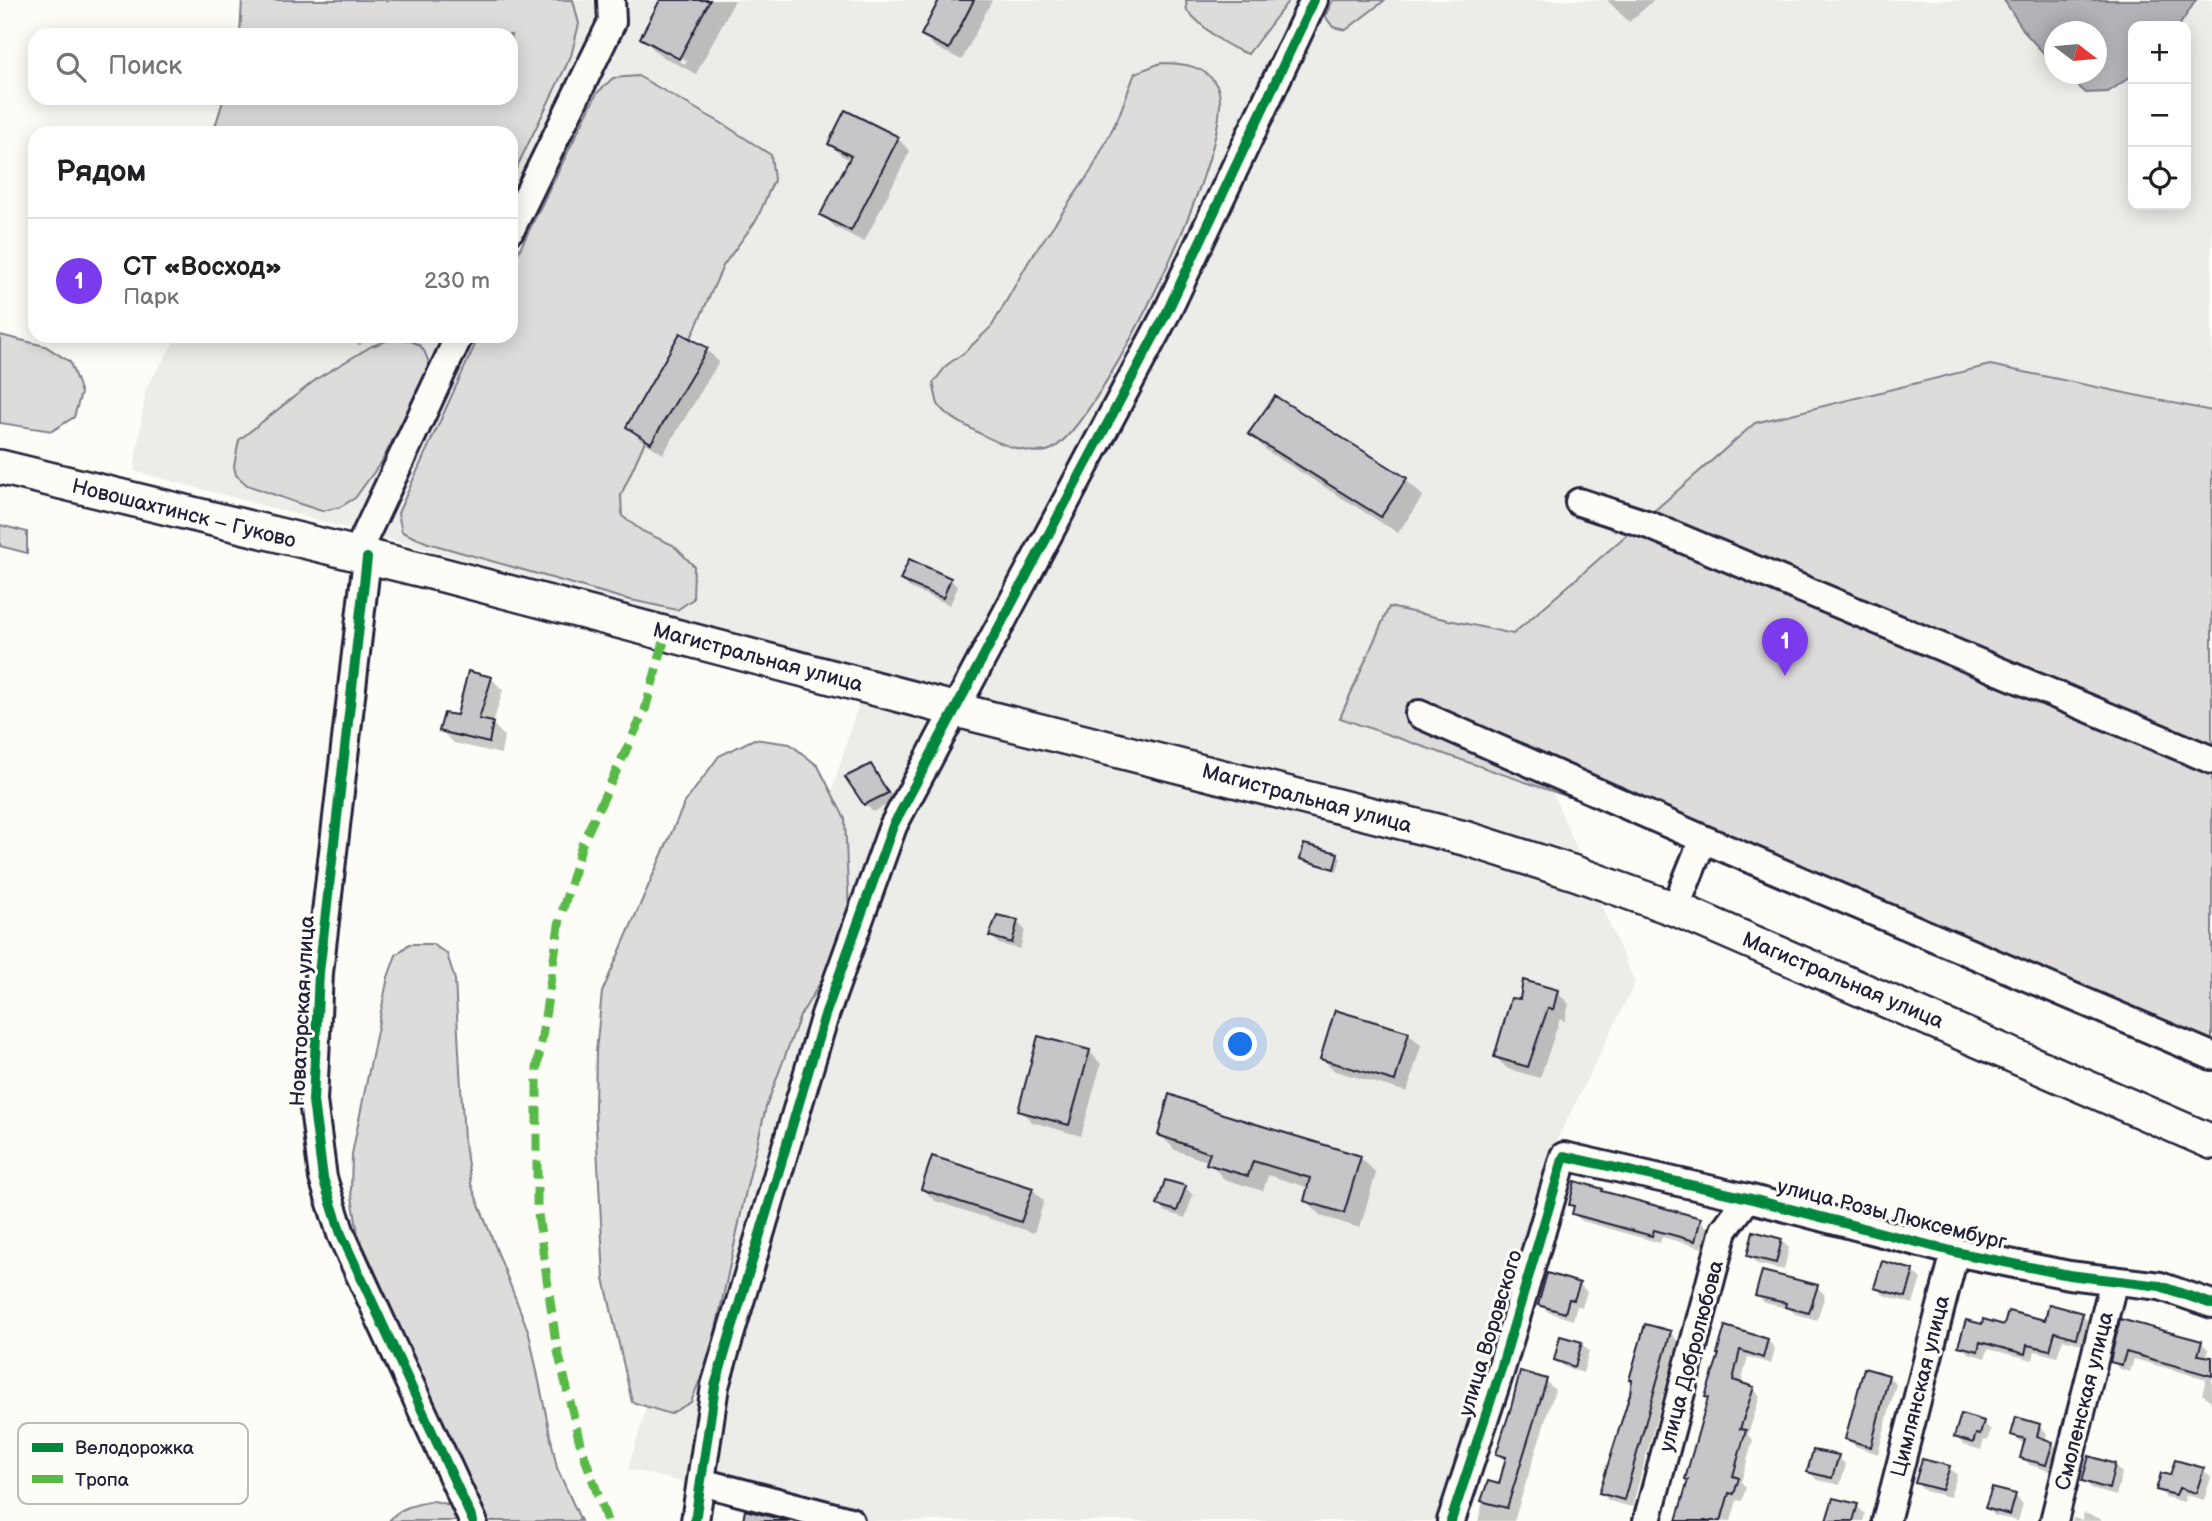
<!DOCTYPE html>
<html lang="ru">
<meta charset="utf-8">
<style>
body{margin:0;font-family:"Balsamiq Sans",sans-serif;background:#f6f6f6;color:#202124}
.controls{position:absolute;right:21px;top:21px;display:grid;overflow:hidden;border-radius:14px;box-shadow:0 4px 18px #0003}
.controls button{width:63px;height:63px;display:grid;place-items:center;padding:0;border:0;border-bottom:2px solid #e0e0e0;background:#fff;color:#202124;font:35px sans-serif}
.compass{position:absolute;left:2044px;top:21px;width:63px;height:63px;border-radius:50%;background:#fff;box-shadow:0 4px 18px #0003;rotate:106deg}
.you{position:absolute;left:1241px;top:1045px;width:24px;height:24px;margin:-18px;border:5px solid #fff;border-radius:50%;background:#1a73e8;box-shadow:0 0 0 10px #1a73e833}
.badge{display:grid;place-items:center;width:46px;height:46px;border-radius:50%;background:#7c3aed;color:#fff;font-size:23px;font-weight:700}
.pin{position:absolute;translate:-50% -58px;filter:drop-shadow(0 2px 4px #0008)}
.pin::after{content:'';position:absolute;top:37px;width:24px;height:21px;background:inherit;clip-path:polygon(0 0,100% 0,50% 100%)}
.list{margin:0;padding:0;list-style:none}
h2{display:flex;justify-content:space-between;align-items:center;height:91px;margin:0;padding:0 28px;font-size:30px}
h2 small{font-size:23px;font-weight:400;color:#757577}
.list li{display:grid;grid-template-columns:46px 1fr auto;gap:21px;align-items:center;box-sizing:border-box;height:126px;padding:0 28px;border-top:2px solid #e0e0e0}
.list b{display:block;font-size:26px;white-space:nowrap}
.list p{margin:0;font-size:23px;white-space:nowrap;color:#757577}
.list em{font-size:23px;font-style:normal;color:#757577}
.icon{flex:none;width:38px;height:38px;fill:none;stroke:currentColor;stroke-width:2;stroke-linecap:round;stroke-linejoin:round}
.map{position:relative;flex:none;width:2212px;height:1521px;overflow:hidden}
.search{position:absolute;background:#fff;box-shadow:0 4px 18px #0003;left:28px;top:28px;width:490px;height:77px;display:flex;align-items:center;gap:18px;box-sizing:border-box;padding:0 24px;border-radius:21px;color:#757577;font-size:26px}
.panel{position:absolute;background:#fff;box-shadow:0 4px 18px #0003;left:28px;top:126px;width:490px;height:217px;border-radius:21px}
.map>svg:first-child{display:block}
.built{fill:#ecece9;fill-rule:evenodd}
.green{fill:#dddcdb;stroke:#807f8b;stroke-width:2}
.water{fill:#b2b2b7;stroke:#787885;stroke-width:2}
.shadow{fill:#0003;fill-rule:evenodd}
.building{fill:#c6c6c8;stroke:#22223b;stroke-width:2}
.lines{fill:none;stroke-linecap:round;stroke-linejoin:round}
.minor-casing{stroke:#22223b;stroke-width:32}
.major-casing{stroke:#22223b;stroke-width:38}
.minor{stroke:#fdfcf7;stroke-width:26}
.major{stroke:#fdfcf7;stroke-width:33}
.quiet{stroke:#58b947;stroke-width:9;stroke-dasharray:18 9;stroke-linecap:butt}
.cycleway-casing{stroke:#fdfcf7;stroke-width:15}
.cycleway{stroke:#00873e;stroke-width:10}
.labels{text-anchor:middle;stroke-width:6;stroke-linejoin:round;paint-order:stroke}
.street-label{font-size:21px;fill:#22223b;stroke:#fdfcf7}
.key{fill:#fdfcf7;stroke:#bbbbbf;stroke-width:2}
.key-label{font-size:19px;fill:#22223b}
</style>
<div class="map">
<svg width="2212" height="1521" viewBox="0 0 2212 1521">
<rect width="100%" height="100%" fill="#fdfcf7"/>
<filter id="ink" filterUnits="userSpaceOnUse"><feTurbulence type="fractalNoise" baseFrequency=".0143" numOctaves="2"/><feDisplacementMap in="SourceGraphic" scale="14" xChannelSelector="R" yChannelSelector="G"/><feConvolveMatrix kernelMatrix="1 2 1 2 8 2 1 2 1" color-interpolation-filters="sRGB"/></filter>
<g filter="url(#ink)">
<!-- built -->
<path class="built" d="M384,0H2212V456L1500,672L1635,983L1549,1156L1436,1521H849L628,1469L869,668L134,471L146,388L178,336H511V35ZM2133,26H2186V205H2133ZM2054,32H2096V74H2054Z"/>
<!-- green -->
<path class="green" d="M242,0H573L579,24L571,56L511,179V133H213L224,98H511V35H240Z
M1186,0H1289L1248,54C1220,44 1208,31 1187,11Z
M1333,0H1385L1346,30L1333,27L1325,16Z
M1161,63C1181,63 1206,65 1217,86C1242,136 1101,423 1052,449C1035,458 997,443 981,434C970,428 943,415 938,404C936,398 935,390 933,383L947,365L965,352L992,326L1029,261L1091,171L1118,118L1135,73Z
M638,76L723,124L771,155L774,180L757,219L723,266L621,495L622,516L642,531L673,545L694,566L693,599L677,610L622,598L428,543L402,532L398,513L479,336H511V267L597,93L613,78Z
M0,335L45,346L70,362L81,393L74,417L52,431L0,423Z
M397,337C420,343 424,344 430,367L382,461L355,498L340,507L322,511L300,504L247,485L236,475L234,466L239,440L318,378L372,346Z
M1990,365L2212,411V1063L1679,835L1340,718L1389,607L1513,634L1755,423Z
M0,525L27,532V553L0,546Z
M754,739L790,744L818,766L845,819L849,912L825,975L800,1016L766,1107L747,1186L711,1352L691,1402L670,1414L632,1402L604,1278L595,1108L596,1052L602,992L684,804L719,756Z
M409,944H432L447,954L455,980L464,1140L471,1184L529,1333L557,1468L581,1521H488L358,1234L351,1191L352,1154L388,977L396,955Z
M434,1501L450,1505L464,1521H389C399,1507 417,1504 434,1501Z"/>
<!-- water -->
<path class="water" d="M2004,0H2196L2179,26H2133V75L2108,92L2086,93L2064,74H2096V32H2054V64L2026,34Z"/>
<!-- shadow -->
<path class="shadow" d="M662,0H735L696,74L658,54L642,37ZM659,46L687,61L685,64L659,50Z
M941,0H992L962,60L935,47L923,35Z
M1607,0H1654L1629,22Z
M898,139L910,151L864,242L835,227L823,215L850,160L842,156L830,144Z
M344,336H366L360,346Z
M707,350L719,362L663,454L640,439L628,427Z
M1276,398L1406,480L1423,496L1398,533L1267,451L1250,434Z
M950,579L958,587L950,605L910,588L902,580Z
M491,678L503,690L493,724L504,736L501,754L454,743L441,731L458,717Z
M870,766L878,774L895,801L873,812L865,804Z
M1306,846L1338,855L1341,858L1337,871L1305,862L1302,858Z
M1017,922L1025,930L1020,949L999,944L991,936Z
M1557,992L1569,1004L1565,1021L1560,1019L1540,1078L1508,1069L1495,1057L1521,1001Z
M1408,1033L1421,1045L1407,1092L1335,1071L1322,1059Z
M1089,1051L1101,1064L1081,1136L1032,1122L1020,1110Z
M1222,1116L1360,1157L1376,1173L1360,1228L1321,1216L1305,1200L1309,1188L1268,1175L1263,1191L1224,1179L1209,1162L1175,1150L1160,1134Z
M1185,1187L1193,1195L1185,1218L1166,1212L1159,1204Z
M923,1189H1032L1044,1201L1034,1233L935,1201Z
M1602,1191L1605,1194L1700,1220L1708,1228L1703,1248L1662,1237L1660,1243L1582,1221L1574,1214L1575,1209L1571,1205Z
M1781,1240L1789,1248L1784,1270L1757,1264L1749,1256Z
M1913,1271L1921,1279L1913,1304L1884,1295L1876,1288Z
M1579,1284L1587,1292L1582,1307L1577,1306L1573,1320L1548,1312L1540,1304Z
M1817,1287L1825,1295L1817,1320L1795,1314L1790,1309L1765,1303L1757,1295Z
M2082,1315L2090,1323L2084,1345L2063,1339L2057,1357L2035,1351L2033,1360L1988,1349L1985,1358L1968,1353L1960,1345L2006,1327L2046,1322Z
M2122,1321L2201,1342L2209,1350L2206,1358L2212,1359V1402L2202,1394L2206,1379L2134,1359L2130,1372L2120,1369L2112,1361Z
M1646,1326L1671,1333L1678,1341L1632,1507L1609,1501L1601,1493L1634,1382Z
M1767,1340L1775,1348L1771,1364L1748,1357L1741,1384L1753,1388L1760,1396L1748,1435L1753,1440L1741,1482L1746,1487L1742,1501L1737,1500L1731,1521H1678L1721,1355Z
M1581,1343L1589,1351L1583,1373L1564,1367L1556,1359Z
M1888,1376L1896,1384L1878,1454L1855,1446L1847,1438Z
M1546,1381L1555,1390L1514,1521H1478L1485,1494L1500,1486L1507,1462L1498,1453Z
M1983,1422L1991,1430L1987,1441L1984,1440L1981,1450L1964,1445L1956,1437Z
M2039,1426L2047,1433L2045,1441L2052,1443L2060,1451L2053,1472L2030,1465L2022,1457L2026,1444L2021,1442L2013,1434Z
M1838,1457L1846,1465L1840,1485L1817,1480L1809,1472Z
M2114,1465L2122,1473L2116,1496L2092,1489L2084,1481Z
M1949,1467L1957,1475L1950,1497L1925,1491L1917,1483Z
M2203,1470L2211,1477L2204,1500L2186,1495L2184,1502L2166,1497L2158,1490L2171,1477Z
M2015,1496L2023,1504L2018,1521L1995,1516L1987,1508Z
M1857,1506L1865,1514L1863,1521H1828Z
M2084,1513L2099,1518L2102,1521H2072L2073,1518L2082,1520Z"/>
<!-- building -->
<path class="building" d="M660,0H710L679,59L640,38Z
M939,0H974L949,49L921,35Z
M845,110L899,137L851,231L820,215L851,156L828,144Z
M680,333L708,348L651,443L626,427Z
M1275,396L1407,478L1381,517L1248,434Z
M909,559L951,578L943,598L900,580Z
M468,671L492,677L479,719L493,722L489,743L439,731L444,713L457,715Z
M871,764L888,793L864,805L845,777Z
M1304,844L1338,853L1334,869L1300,859Z
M997,915L1018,920L1012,943L989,936Z
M1523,980L1558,990L1553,1010L1548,1008L1528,1067L1494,1057L1511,998L1520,999Z
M1335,1010L1409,1032L1395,1081L1320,1059Z
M1038,1036L1090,1050L1069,1125L1018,1111Z
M1169,1094L1223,1114L1361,1156L1344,1213L1304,1201L1310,1178L1253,1161L1248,1176L1206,1164L1210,1153L1158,1135Z
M932,1156L1033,1188L1021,1222L921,1189Z
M1165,1180L1186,1186L1177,1211L1157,1205Z
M1575,1181L1603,1189L1602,1191L1701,1218L1695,1241L1654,1230L1652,1236L1572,1214L1574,1206L1569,1205Z
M1753,1231L1782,1239L1776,1263L1747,1256Z
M1882,1261L1914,1270L1906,1297L1874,1288Z
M1762,1271L1818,1285L1809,1313L1785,1307L1786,1303L1755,1296Z
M1547,1273L1580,1283L1574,1300L1569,1299L1565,1313L1538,1305Z
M2049,1304L2083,1313L2076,1338L2055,1332L2050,1350L2027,1345L2025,1354L1980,1342L1978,1351L1958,1346L1966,1320L1982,1324L1983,1319L2004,1325L2008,1311L2045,1320Z
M2120,1319L2202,1341L2198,1355L2212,1357V1376L2126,1352L2122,1365L2110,1362Z
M1645,1324L1671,1331L1624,1500L1599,1493L1630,1394L1632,1380H1629Z
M1725,1326L1768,1339L1763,1358L1740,1350L1733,1380L1754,1387L1740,1429L1746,1430L1733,1476L1739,1478L1734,1494L1729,1493L1721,1521H1676L1688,1480L1685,1479L1708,1398L1705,1397L1719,1354H1717Z
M1560,1336L1582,1342L1575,1367L1554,1360Z
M1864,1368L1889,1375L1871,1447L1845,1439Z
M1520,1371L1547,1379L1507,1508L1481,1501L1488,1481L1499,1484L1506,1457L1496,1454L1512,1404Z
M1961,1414L1984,1421L1980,1435L1976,1434L1973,1443L1954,1437Z
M2016,1417L2040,1424L2037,1436L2053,1442L2046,1465L2020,1458L2025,1439L2011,1435Z
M1813,1450L1839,1455L1832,1478L1807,1472Z
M2089,1456L2115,1464L2109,1489L2082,1481Z
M1922,1459L1950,1466L1942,1490L1915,1483Z
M2175,1460L2204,1468L2196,1493L2179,1488L2176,1495L2156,1490L2161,1473L2170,1475Z
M1992,1488L2016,1494L2010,1515L1985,1508Z
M1833,1498L1858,1504L1853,1521H1826Z
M745,1510L788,1521H743Z"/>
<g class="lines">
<defs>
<path id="minor" d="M511,229L612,22L611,0
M1579,502L1649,525L2212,760
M356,555L459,336
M367,558L319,973L313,1101L323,1178L341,1234L473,1521
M1419,714L1703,839L2212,1056
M1675,909L1703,839
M701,1482L850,1521
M695,1521L715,1386L825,1015L893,826L1167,312L1314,0
M1451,1521L1501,1369L1564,1156L1748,1198L1955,1252L2069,1275L2160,1286L2212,1304
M1647,1521L1724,1230L1748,1198
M1886,1521L1955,1252
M2054,1521L2114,1280"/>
<path id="major" d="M0,467L443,575L953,709L1468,839L1575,873L1683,912L2212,1142"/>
</defs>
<!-- minor casing -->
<use href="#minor" class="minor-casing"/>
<!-- major casing -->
<use href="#major" class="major-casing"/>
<!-- minor -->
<use href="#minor" class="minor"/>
<!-- major -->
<use href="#major" class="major"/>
<!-- quiet -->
<path class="quiet" d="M607,1521L580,1443L556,1343L537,1207V1069L560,919L582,844L645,710L666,634"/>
<defs>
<path id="cycleway" d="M367,558L319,973L313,1101L323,1178L341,1234L473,1521
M695,1521L715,1386L825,1015L893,826L1167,312L1314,0
M1451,1521L1501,1369L1564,1156L1748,1198L1955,1252L2069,1275L2160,1286L2212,1304"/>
</defs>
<!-- cycleway casing -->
<use href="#cycleway" class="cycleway-casing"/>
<!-- cycleway -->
<use href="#cycleway" class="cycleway"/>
</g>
</g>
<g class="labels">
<!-- street labels -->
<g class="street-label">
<text transform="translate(184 513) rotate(14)" y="7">Новошахтинск – Гуково</text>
<text transform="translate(758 657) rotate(15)" y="7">Магистральная улица</text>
<text transform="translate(1307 798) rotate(15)" y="7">Магистральная улица</text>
<text transform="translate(1843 980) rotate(23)" y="7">Магистральная улица</text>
<text transform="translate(302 1011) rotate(-87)" y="7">Новаторская улица</text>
<text transform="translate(1892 1214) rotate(14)" y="7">улица Розы Люксембург</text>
<text transform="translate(1490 1333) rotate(-73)" y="7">улица Воровского</text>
<text transform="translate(1691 1356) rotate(-75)" y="7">улица Добролюбова</text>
<text transform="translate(1920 1386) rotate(-76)" y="7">Цимлянская улица</text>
<text transform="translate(2084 1401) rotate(-76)" y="7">Смоленская улица</text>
</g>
</g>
<!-- legend -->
<rect x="18" y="1423" width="230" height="81" rx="10" class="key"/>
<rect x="32" y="1443" width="31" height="9" fill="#00873e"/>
<rect x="32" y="1475" width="31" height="8" fill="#58b947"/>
<g class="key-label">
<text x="75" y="1454">Велодорожка</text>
<text x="75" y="1486">Тропа</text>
</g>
</svg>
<div class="controls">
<button>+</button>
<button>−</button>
<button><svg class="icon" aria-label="locate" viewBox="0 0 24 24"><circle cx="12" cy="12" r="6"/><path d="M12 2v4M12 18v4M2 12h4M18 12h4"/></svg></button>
</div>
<svg class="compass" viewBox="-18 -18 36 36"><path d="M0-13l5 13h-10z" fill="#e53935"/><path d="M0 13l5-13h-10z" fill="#757577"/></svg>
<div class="you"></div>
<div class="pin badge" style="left:1785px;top:676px">1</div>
<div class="search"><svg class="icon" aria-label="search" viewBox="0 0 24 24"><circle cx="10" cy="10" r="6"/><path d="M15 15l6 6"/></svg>Поиск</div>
<section class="panel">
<h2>Рядом<small></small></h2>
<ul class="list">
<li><span class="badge">1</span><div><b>СТ «Восход»</b><p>Парк</p></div><em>230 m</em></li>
</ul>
</section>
</div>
